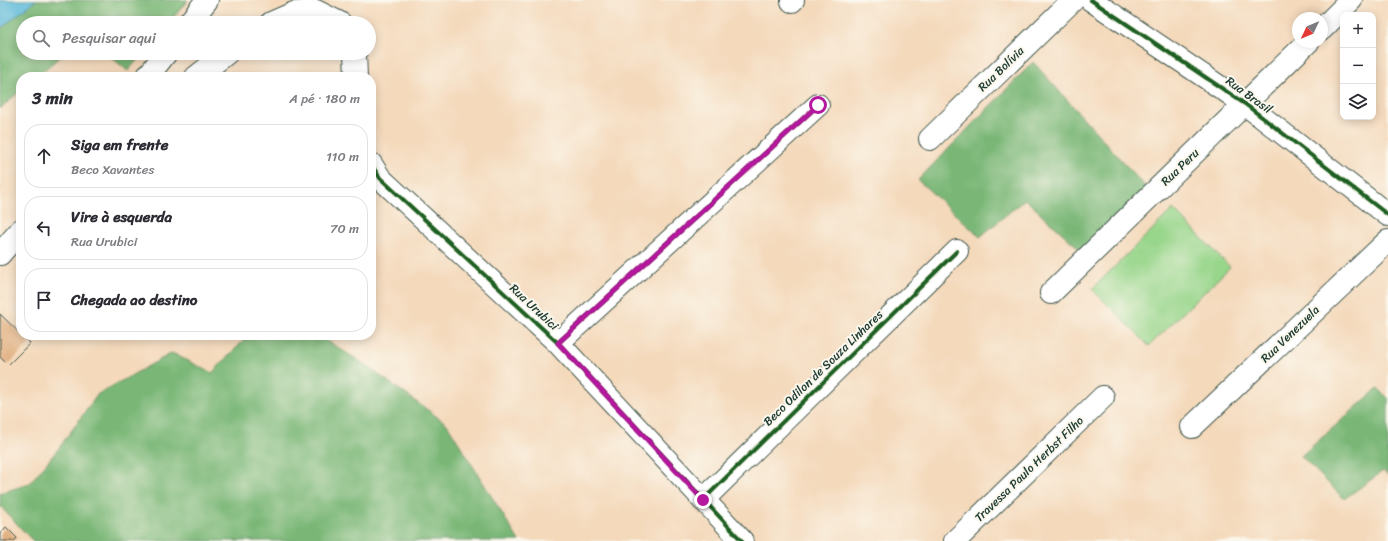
<!DOCTYPE html>
<html lang="pt">
<meta charset="utf-8">
<style>
body{margin:0;font-family:Sriracha,sans-serif;background:#f2f2f3;color:#2b2b33}
.controls{position:absolute;right:12px;top:12px;display:grid;overflow:hidden;border-radius:8px;box-shadow:0 2px 10px #0003}
.controls button{width:36px;height:36px;display:grid;place-items:center;padding:0;border:0;border-bottom:1px solid #e1e1e2;background:#fff;color:#2b2b33;font:20px sans-serif}
.compass{position:absolute;left:1292px;top:12px;width:36px;height:36px;border-radius:50%;background:#fff;box-shadow:0 2px 10px #0003;rotate:226deg}
.stop{position:absolute;width:12px;height:12px;margin:-9px;border:3px solid #b5179e;border-radius:50%;background:#fff}
.stop.end{background:#b5179e;border-color:#fff;box-shadow:0 1px 4px #0008}
.list{margin:0;padding:0;list-style:none}
h2{display:flex;justify-content:space-between;align-items:center;height:52px;margin:0;padding:0 16px;font-size:17px}
h2 small{font-size:13px;font-weight:400;color:#7c7c81}
.list li{display:grid;grid-template-columns:26px 1fr auto;gap:12px;align-items:center;box-sizing:border-box;height:64px;margin:0 8px 8px;padding:0 8px;border:1px solid #e1e1e2;border-radius:16px}
.list b{display:block;font-size:15px;white-space:nowrap}
.list p{margin:0;font-size:13px;white-space:nowrap;color:#7c7c81}
.list em{font-size:13px;font-style:normal;color:#7c7c81}
.icon{flex:none;width:22px;height:22px;fill:none;stroke:currentColor;stroke-width:2;stroke-linecap:round;stroke-linejoin:round}
.map{position:relative;flex:none;width:1388px;height:541px;overflow:hidden}
.search{position:absolute;background:#fff;box-shadow:0 2px 10px #0003;left:16px;top:16px;width:360px;height:44px;display:flex;align-items:center;gap:10px;box-sizing:border-box;padding:0 14px;border-radius:22px;color:#7c7c81;font-size:15px}
.panel{position:absolute;background:#fff;box-shadow:0 2px 10px #0003;left:16px;top:72px;width:360px;height:268px;border-radius:16px}
.map>svg:first-child{display:block}
.green{fill:#98d68b;stroke:#5c8a60}
.forest{fill:#7ab777;stroke:#4c7a56}
.water{fill:#5ebcdc;stroke:#3e7c88}
.building{fill:#e1b183}
.lines{fill:none;stroke-linecap:round;stroke-linejoin:round}
.minor-casing{stroke:#3f5448;stroke-width:24}
.primary-casing{stroke:#3f5448;stroke-width:24}
.minor{stroke:#fff;stroke-width:22}
.primary{stroke:#fff;stroke-width:22}
.cycleway-casing{stroke:#fbf7ec;stroke-width:6}
.cycleway{stroke:#1b5e20;stroke-width:4}
.route{stroke:#b5179e;stroke-width:5}
.labels{text-anchor:middle;stroke-width:4;stroke-linejoin:round;paint-order:stroke}
.street-label{font-size:12px;fill:#1f3d34;stroke:#fbf7ec}
</style>
<div class="map">
<svg width="1388" height="541" viewBox="0 0 1388 541">
<rect width="100%" height="100%" fill="#fbf7ec"/>
<filter id="ink" filterUnits="userSpaceOnUse"><feTurbulence type="fractalNoise" baseFrequency=".025" numOctaves="2"/><feDisplacementMap in="SourceGraphic" scale="8" xChannelSelector="R" yChannelSelector="G"/><feConvolveMatrix kernelMatrix="1 2 1 2 8 2 1 2 1" color-interpolation-filters="sRGB"/></filter>
<filter id="wash" filterUnits="userSpaceOnUse"><feTurbulence type="fractalNoise" baseFrequency=".012" numOctaves="4" result="noise"/><feDisplacementMap in="SourceGraphic" scale="16" xChannelSelector="R" yChannelSelector="G"/><feGaussianBlur stdDeviation="0.9" result="paint"/><feColorMatrix in="noise" values="0 0 0 0 0 0 0 0 0 0 0 0 0 0 0 0 0 1.4 0 .05"/><feComposite in="paint" operator="in"/></filter>
<g filter="url(#wash)">
<rect width="100%" height="100%" fill="#f4d9bb"/>
<!-- green -->
<path class="green" d="M1173,209L1230,267L1149,346L1092,289Z"/>
<!-- forest -->
<path class="forest" d="M36,0H188L169,23H23V53H64L36,77H21V90L0,109V29Z
M106,53H143L128,71Z
M1033,62L1148,190L1086,255L1025,199L980,237L918,180Z
M249,335H318L361,362L447,424L519,541H33L0,506V493L29,484L59,448L98,394L172,353L212,373Z
M1378,388L1388,398V475L1383,471L1344,499L1301,456Z"/>
<!-- water -->
<path class="water" d="M0,0H36L0,29Z"/>
<g id="blocks">
<!-- building -->
<path class="building" d="M0,314L30,343L8,365L0,357Z
M6,527L17,538L14,541H0V534Z"/>
</g>
</g>
<g filter="url(#ink)">
<use href="#blocks" fill-opacity="0" stroke="#3f5448" stroke-width="1"/>
<g class="lines">
<defs>
<path id="minor" d="M1091,0L1245,104L1388,215
M792,1L793,0
M271,23L294,13L316,11L340,23
M1322,29L1351,0
M355,53L356,77
M196,77L227,53
M930,139L1073,0
M371,164L380,178L558,343L742,541
M1051,293L1308,42
M558,343L818,105
M1192,427L1388,241
M703,500L957,251
M955,541L1103,397"/>
<path id="primary" d="M189,23L207,0
M147,77L166,53
M0,254L21,230"/>
</defs>
<!-- minor casing -->
<use href="#minor" class="minor-casing"/>
<!-- primary casing -->
<use href="#primary" class="primary-casing"/>
<!-- minor -->
<use href="#minor" class="minor"/>
<!-- primary -->
<use href="#primary" class="primary"/>
<defs>
<path id="cycleway" d="M1091,0L1245,104L1388,215
M371,164L380,178L558,343L742,541
M558,343L818,105
M703,500L957,251"/>
</defs>
<!-- cycleway casing -->
<use href="#cycleway" class="cycleway-casing"/>
<!-- cycleway -->
<use href="#cycleway" class="cycleway"/>
</g>
</g>
<g class="lines" filter="url(#ink)">
<!-- route -->
<path class="route" d="M703,500L558,343L818,105"/>
</g>
<g class="labels">
<!-- street labels -->
<g class="street-label">
<text transform="translate(1001 69) rotate(-44)" y="4">Rua Bolívia</text>
<text transform="translate(1249 95) rotate(36)" y="4">Rua Brasil</text>
<text transform="translate(1180 167) rotate(-44)" y="4">Rua Peru</text>
<text transform="translate(534 307) rotate(43)" y="4">Rua Urubici</text>
<text transform="translate(1290 334) rotate(-44)" y="4">Rua Venezuela</text>
<text transform="translate(823 368) rotate(-44)" y="4">Beco Odilon de Souza Linhares</text>
<text transform="translate(1029 469) rotate(-44)" y="4">Travessa Paulo Herbst Filho</text>
</g>
</g>
</svg>
<div class="controls">
<button>+</button>
<button>−</button>
<button><svg class="icon" aria-label="layers" viewBox="0 0 24 24"><path d="M12 4l9 5-9 5-9-5zM3 14l9 5 9-5"/></svg></button>
</div>
<svg class="compass" viewBox="-18 -18 36 36"><path d="M0-13l5 13h-10z" fill="#e53935"/><path d="M0 13l5-13h-10z" fill="#7c7c81"/></svg>
<div class="stop" style="left:818px;top:105px"></div>
<div class="stop end" style="left:703px;top:500px"></div>
<div class="search"><svg class="icon" aria-label="search" viewBox="0 0 24 24"><circle cx="10" cy="10" r="6"/><path d="M15 15l6 6"/></svg>Pesquisar aqui</div>
<section class="panel">
<h2>3 min<small>A pé · 180 m</small></h2>
<ul class="list">
<li><svg class="icon" aria-label="ahead" viewBox="0 0 24 24"><path d="M12 20V5M6 11l6-6 6 6"/></svg><div><b>Siga em frente</b><p>Beco Xavantes</p></div><em>110 m</em></li>
<li><svg class="icon" aria-label="left" viewBox="0 0 24 24"><path d="M17 20v-9H6M10 6l-5 5 5 5"/></svg><div><b>Vire à esquerda</b><p>Rua Urubici</p></div><em>70 m</em></li>
<li><svg class="icon" aria-label="arrive" viewBox="0 0 24 24"><path d="M6 21V4h12l-3 4 3 4H6"/></svg><div><b>Chegada ao destino</b></div></li>
</ul>
</section>
</div>
